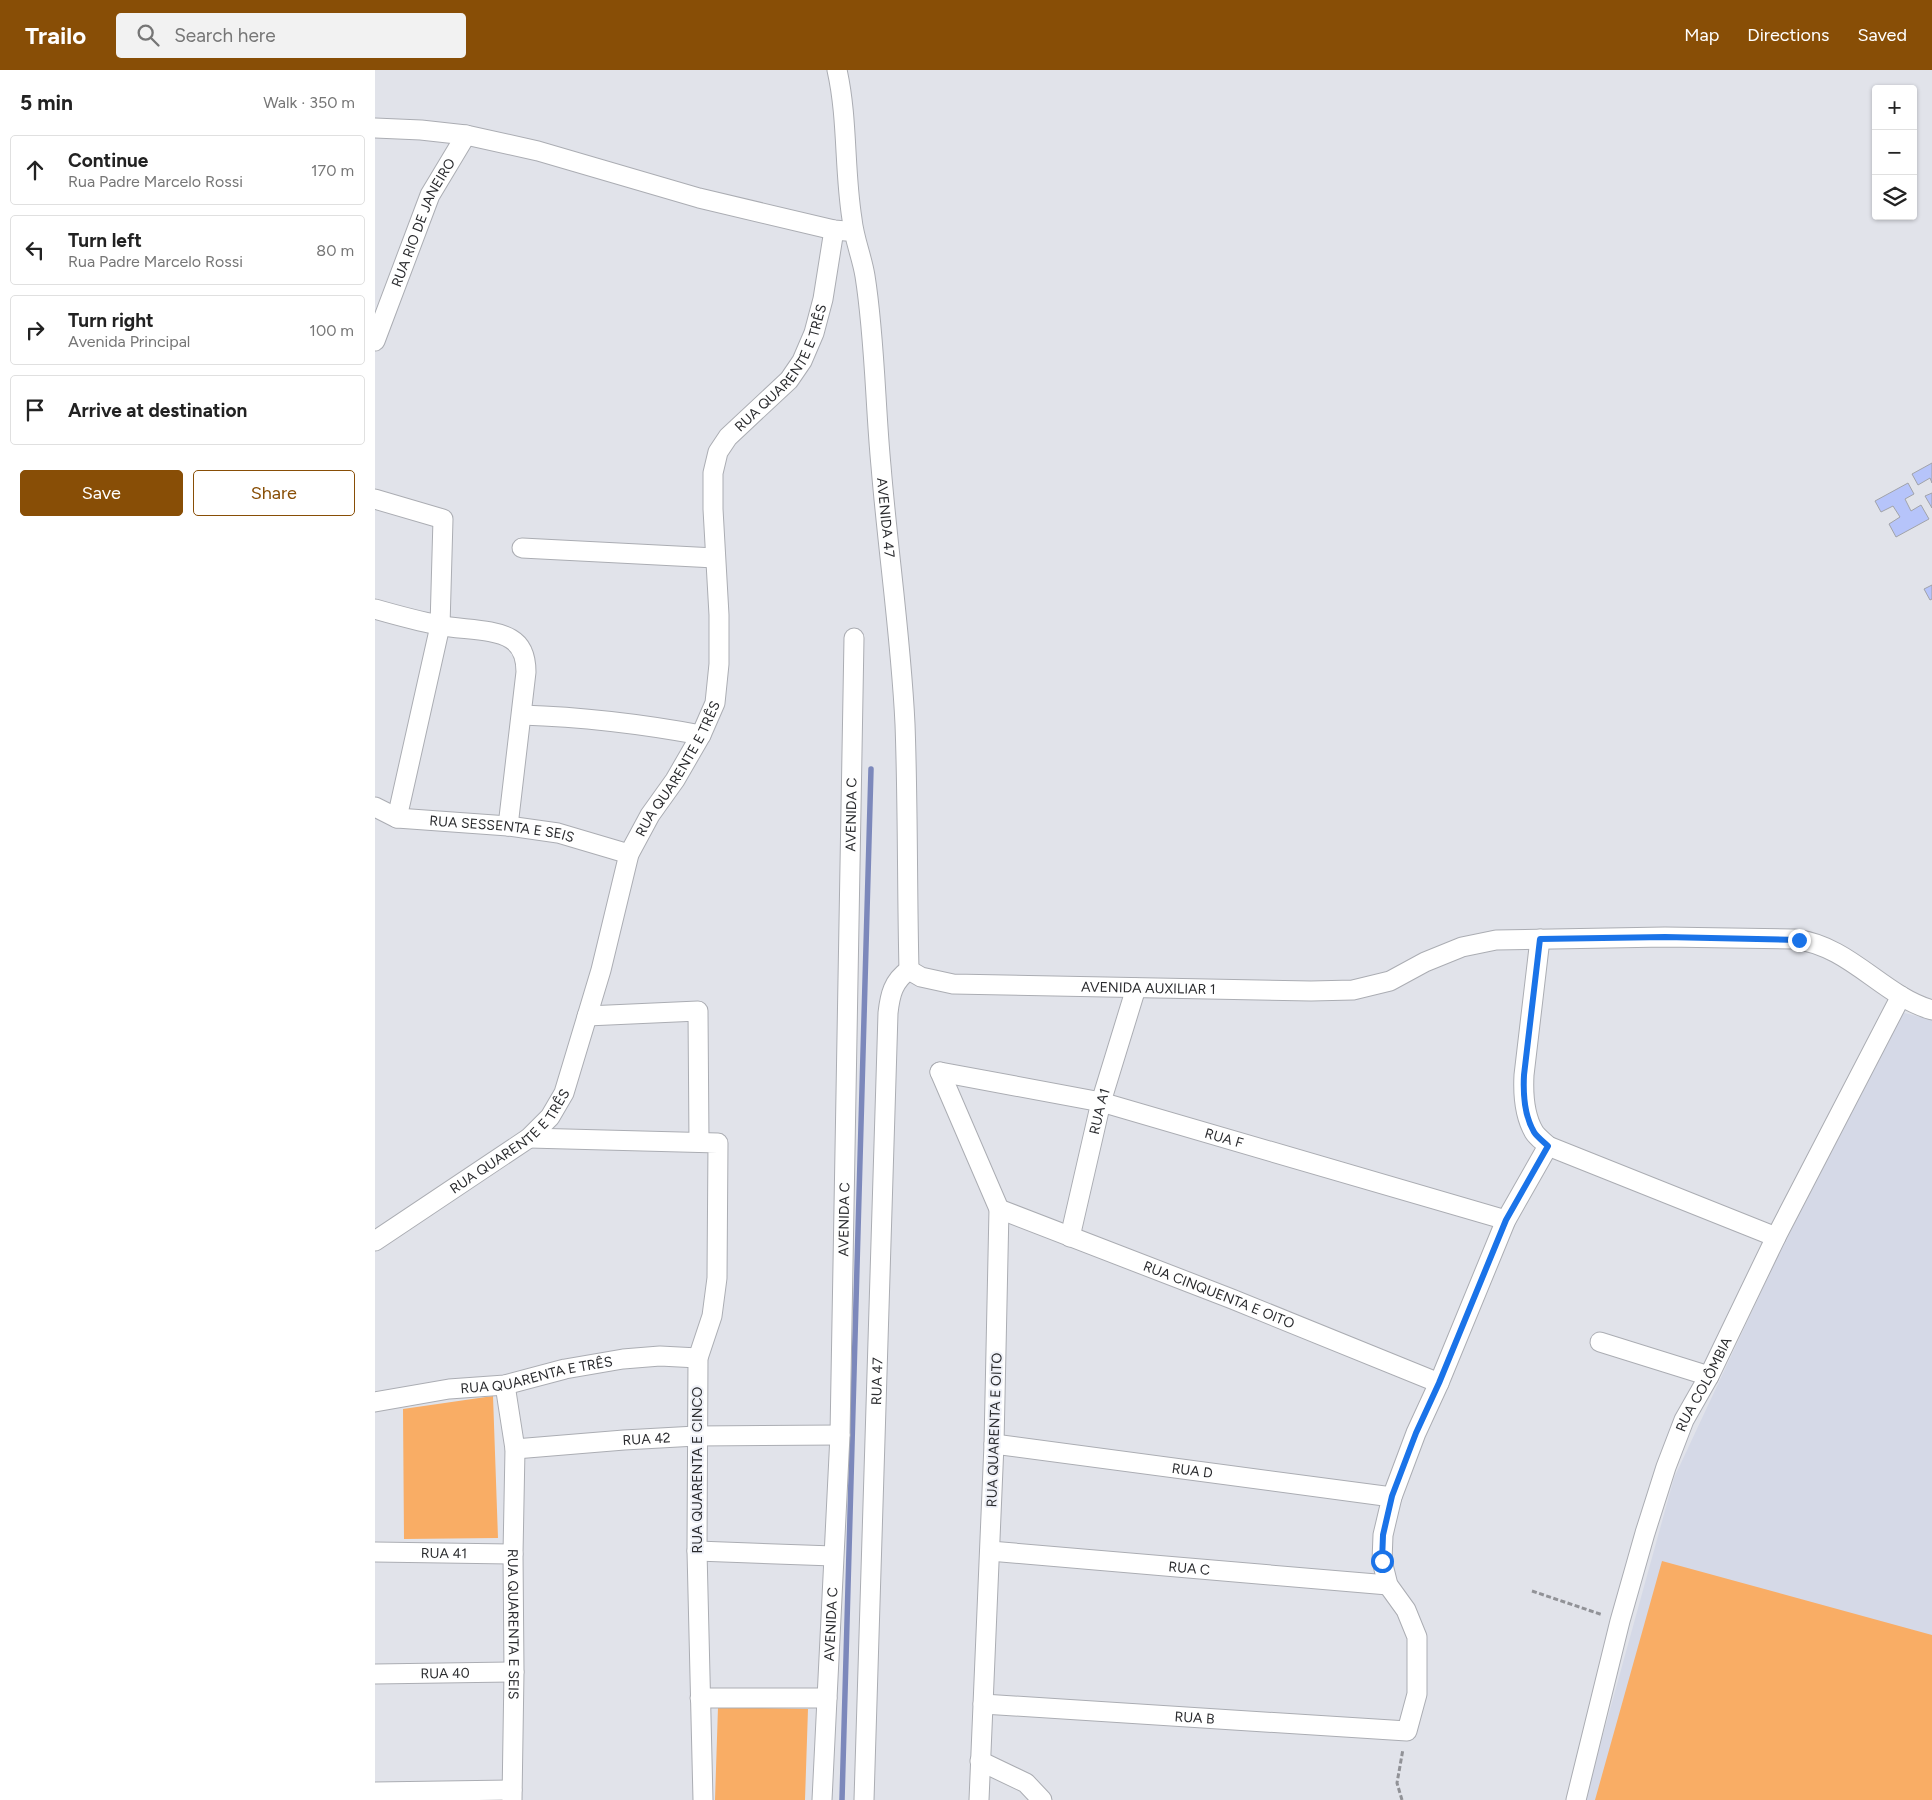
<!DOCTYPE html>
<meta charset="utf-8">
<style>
body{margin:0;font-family:Figtree,sans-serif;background:#f2f2f2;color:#222}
.controls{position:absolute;right:15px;top:15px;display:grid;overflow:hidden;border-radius:5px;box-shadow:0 1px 4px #0004}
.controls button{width:45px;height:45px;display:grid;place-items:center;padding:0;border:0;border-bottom:1px solid #e0e0e0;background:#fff;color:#222;font:25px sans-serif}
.stop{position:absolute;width:15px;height:15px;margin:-11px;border:4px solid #1a73e8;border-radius:50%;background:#fff}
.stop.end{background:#1a73e8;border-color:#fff;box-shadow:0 1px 5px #0008}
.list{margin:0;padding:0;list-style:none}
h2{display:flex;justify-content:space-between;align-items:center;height:65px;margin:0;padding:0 20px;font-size:21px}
h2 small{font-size:16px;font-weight:400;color:#767676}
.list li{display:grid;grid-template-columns:32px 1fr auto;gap:15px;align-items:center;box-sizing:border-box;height:70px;margin:0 10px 10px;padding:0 10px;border:1px solid #e0e0e0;border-radius:5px}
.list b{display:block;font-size:19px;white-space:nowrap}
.list p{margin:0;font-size:16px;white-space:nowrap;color:#767676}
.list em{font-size:16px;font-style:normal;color:#767676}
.actions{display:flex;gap:10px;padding:15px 20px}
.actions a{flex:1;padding:11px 0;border:1px solid #884e06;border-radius:5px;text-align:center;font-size:18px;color:#884e06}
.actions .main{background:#884e06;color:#fff}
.icon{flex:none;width:28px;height:28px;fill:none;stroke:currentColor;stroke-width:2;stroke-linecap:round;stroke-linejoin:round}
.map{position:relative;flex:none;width:1557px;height:1730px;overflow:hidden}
header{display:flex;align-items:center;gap:30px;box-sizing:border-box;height:70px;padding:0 25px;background:#884e06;color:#fff}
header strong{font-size:24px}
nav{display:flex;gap:28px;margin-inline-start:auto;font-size:18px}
.search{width:350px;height:45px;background:#f2f2f2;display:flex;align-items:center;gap:12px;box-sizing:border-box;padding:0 18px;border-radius:5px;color:#767676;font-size:19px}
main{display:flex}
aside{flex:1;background:#fff}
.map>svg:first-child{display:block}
.built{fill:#d5d9e7}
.green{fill:#f9ad65}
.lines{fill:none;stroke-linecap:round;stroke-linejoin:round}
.stream{stroke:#7c88bb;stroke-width:5.5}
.building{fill:#b6c4fa;stroke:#a1a3a9}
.street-casing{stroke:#abadb3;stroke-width:21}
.path{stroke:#919297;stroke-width:3;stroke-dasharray:5 2.5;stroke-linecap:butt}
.street{stroke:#fff;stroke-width:19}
.route{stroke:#1a73e8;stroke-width:6}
.labels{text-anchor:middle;stroke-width:4;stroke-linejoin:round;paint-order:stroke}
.street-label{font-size:14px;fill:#2a2b2e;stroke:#eff1f8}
</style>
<header>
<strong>Trailo</strong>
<div class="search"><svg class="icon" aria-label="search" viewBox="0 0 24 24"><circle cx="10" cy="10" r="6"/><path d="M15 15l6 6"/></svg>Search here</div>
<nav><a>Map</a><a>Directions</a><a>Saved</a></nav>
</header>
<main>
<aside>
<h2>5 min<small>Walk · 350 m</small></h2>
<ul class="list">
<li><svg class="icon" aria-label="ahead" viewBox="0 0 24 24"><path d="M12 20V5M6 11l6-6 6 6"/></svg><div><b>Continue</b><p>Rua Padre Marcelo Rossi</p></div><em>170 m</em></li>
<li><svg class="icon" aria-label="left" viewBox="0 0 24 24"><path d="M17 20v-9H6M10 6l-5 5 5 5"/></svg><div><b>Turn left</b><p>Rua Padre Marcelo Rossi</p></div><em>80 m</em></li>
<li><svg class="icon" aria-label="right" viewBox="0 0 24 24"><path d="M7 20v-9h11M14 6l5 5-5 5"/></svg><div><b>Turn right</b><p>Avenida Principal</p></div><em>100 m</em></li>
<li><svg class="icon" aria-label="arrive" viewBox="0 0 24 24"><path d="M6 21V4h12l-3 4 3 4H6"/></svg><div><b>Arrive at destination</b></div></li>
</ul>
<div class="actions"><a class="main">Save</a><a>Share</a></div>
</aside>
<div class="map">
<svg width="1557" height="1730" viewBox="0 0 1557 1730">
<rect width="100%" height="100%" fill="#e1e3ea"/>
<!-- built -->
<path class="built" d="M1518,940L1557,950V1730H1210L1299,1408Z"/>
<!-- green -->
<path class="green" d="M118,1326L123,1468L29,1469L28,1339Z
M1287,1491L1557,1565V1730H1220Z
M343,1637L433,1639L430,1730H340Z"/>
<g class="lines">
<!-- stream -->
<path class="stream" d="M467,1730L496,699"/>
</g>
<!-- building -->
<path class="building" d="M1557,393V413L1555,408L1543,415L1537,404Z
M1533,413L1539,424L1530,429L1536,441L1546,435L1554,449L1521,467L1514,454L1525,447L1518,436L1506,442L1500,431Z
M1557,423V438L1550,426Z
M1557,515V529L1555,530L1549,519Z"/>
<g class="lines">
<defs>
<g id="street">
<path id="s1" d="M462,0C473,49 469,99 477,149C479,169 487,187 490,206C500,269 500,333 506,396C513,482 526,568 530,654C533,736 532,818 534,900"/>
<path d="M0,58L46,60L91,65L163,81L324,128L459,160L471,161"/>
<path id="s2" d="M0,271L55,125L91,65"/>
<path d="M0,429L68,449L65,556L22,748"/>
<path d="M147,478L340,488"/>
<path d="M0,539C21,545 43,551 64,555C85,560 118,558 136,569C148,576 151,589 151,602L133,756"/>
<path d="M147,645C208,647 267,654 326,665"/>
<path id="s3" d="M0,737L22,748L133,756L183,763L254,784"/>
<path id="s4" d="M534,900L546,907L578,914L936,921L978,920L1015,911L1050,892L1087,877L1121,870L1290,867L1419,869C1476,876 1506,925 1557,940"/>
<path d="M212,946L323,941L324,1072"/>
<path d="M565,1002L624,1139L619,1374L604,1730"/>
<path id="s5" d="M565,1002L726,1032L1131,1150"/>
<path d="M154,1068L343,1073L342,1208L337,1246L323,1288L322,1481L328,1730"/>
<path d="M1173,1076L1401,1167"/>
<path id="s6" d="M624,1139L857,1229L1064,1313"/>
<path id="s7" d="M695,1167L726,1032L761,918"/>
<path id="s8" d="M0,1171L154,1068L175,1047L189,1023L226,900L254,784L275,745L300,710L326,665L340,633L344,594V545L338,439V403L343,382L353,367L414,310L427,291L439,263L448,229L459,160"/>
<path d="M1225,1272L1334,1306"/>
<path id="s9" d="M130,1315L140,1379L138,1484L139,1602L137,1730"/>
<path id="s10" d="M0,1332L74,1319L130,1315L190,1299L248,1289L285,1286L323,1288"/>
<path id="s11" d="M619,1374L1017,1427"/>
<path id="s12" d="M140,1379L249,1370L321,1366L465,1365"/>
<path d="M322,1481L458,1486"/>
<path id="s13" d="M615,1481L1013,1515"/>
<path id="s14" d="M0,1482L138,1484"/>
<path id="s15" d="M0,1604L139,1602"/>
<path d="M325,1628H452"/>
<path id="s16" d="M608,1634L1032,1661L1042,1624V1567L1031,1540L1013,1515L1007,1491L1008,1465L1017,1427L1041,1363L1064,1313L1131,1150L1173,1076C1169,1072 1162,1067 1159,1062C1149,1045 1148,1024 1149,1005L1165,869"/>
<path d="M605,1691L651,1713L667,1730"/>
<path d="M0,1722L137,1720"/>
<path id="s17" d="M447,1730L465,1365L479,568"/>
<path id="s18" d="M489,1730L513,943C515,925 518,911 534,900"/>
<path id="s19" d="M1201,1730L1245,1551L1270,1463L1291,1397L1309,1350L1334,1306L1401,1167L1526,926"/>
</g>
</defs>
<!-- street casing -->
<use href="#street" class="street-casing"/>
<!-- path -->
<path class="path" d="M1157,1521L1228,1545
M1027,1730L1022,1713L1028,1679"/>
<!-- street -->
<use href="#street" class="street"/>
</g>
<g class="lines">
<!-- route -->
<path class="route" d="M1007,1491L1008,1465L1017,1426L1041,1363L1064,1313L1131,1150L1173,1076C1169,1072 1162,1067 1159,1062C1149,1045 1148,1024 1149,1005L1165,869L1290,867L1424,870"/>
</g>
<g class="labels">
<!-- street labels -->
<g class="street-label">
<text dy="5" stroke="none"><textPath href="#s2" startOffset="128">RUA RIO DE JANEIRO</textPath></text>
<text dy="5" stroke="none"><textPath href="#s8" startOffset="1024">RUA QUARENTE E TRÊS</textPath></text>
<text dy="5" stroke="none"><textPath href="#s1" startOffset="451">AVENIDA 47</textPath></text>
<text dy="5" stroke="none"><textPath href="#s8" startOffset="589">RUA QUARENTE E TRÊS</textPath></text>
<text dy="5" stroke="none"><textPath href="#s17" startOffset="986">AVENIDA C</textPath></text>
<text dy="5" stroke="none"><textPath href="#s3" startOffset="130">RUA SESSENTA E SEIS</textPath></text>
<text dy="5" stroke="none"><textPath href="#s4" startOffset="242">AVENIDA AUXILIAR 1</textPath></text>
<text dy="5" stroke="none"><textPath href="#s7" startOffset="129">RUA A1</textPath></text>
<text dy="5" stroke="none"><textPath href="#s5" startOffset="292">RUA F</textPath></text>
<text dy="5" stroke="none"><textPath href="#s8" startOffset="169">RUA QUARENTE E TRÊS</textPath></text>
<text dy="5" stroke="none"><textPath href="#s17" startOffset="581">AVENIDA C</textPath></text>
<text dy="5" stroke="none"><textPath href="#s6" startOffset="236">RUA CINQUENTA E OITO</textPath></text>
<text dy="5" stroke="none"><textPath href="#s10" startOffset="164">RUA QUARENTA E TRÊS</textPath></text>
<text dy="5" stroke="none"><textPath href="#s18" startOffset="419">RUA 47</textPath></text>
<text dy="5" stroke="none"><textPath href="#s19" startOffset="436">RUA COLÔMBIA</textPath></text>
<text transform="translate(619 1360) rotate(-88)" y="5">RUA QUARENTA E OITO</text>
<text dy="5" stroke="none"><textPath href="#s12" startOffset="132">RUA 42</textPath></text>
<text transform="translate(322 1400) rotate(-90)" y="5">RUA QUARENTA E CINCO</text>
<text dy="5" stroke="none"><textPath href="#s11" startOffset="200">RUA D</textPath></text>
<text dy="5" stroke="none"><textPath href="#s14" startOffset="69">RUA 41</textPath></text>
<text dy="5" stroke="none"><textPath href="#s13" startOffset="200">RUA C</textPath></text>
<text dy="5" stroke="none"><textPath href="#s9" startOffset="240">RUA QUARENTA E SEIS</textPath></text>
<text dy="5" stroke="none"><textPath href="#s17" startOffset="176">AVENIDA C</textPath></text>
<text dy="5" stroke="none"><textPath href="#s15" startOffset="70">RUA 40</textPath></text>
<text dy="5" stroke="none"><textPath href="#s16" startOffset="212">RUA B</textPath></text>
</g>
</g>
</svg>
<div class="controls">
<button>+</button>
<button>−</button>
<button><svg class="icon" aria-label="layers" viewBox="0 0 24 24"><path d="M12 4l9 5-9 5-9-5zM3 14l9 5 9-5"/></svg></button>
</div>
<div class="stop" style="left:1007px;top:1491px"></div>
<div class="stop end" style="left:1424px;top:870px"></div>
</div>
</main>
